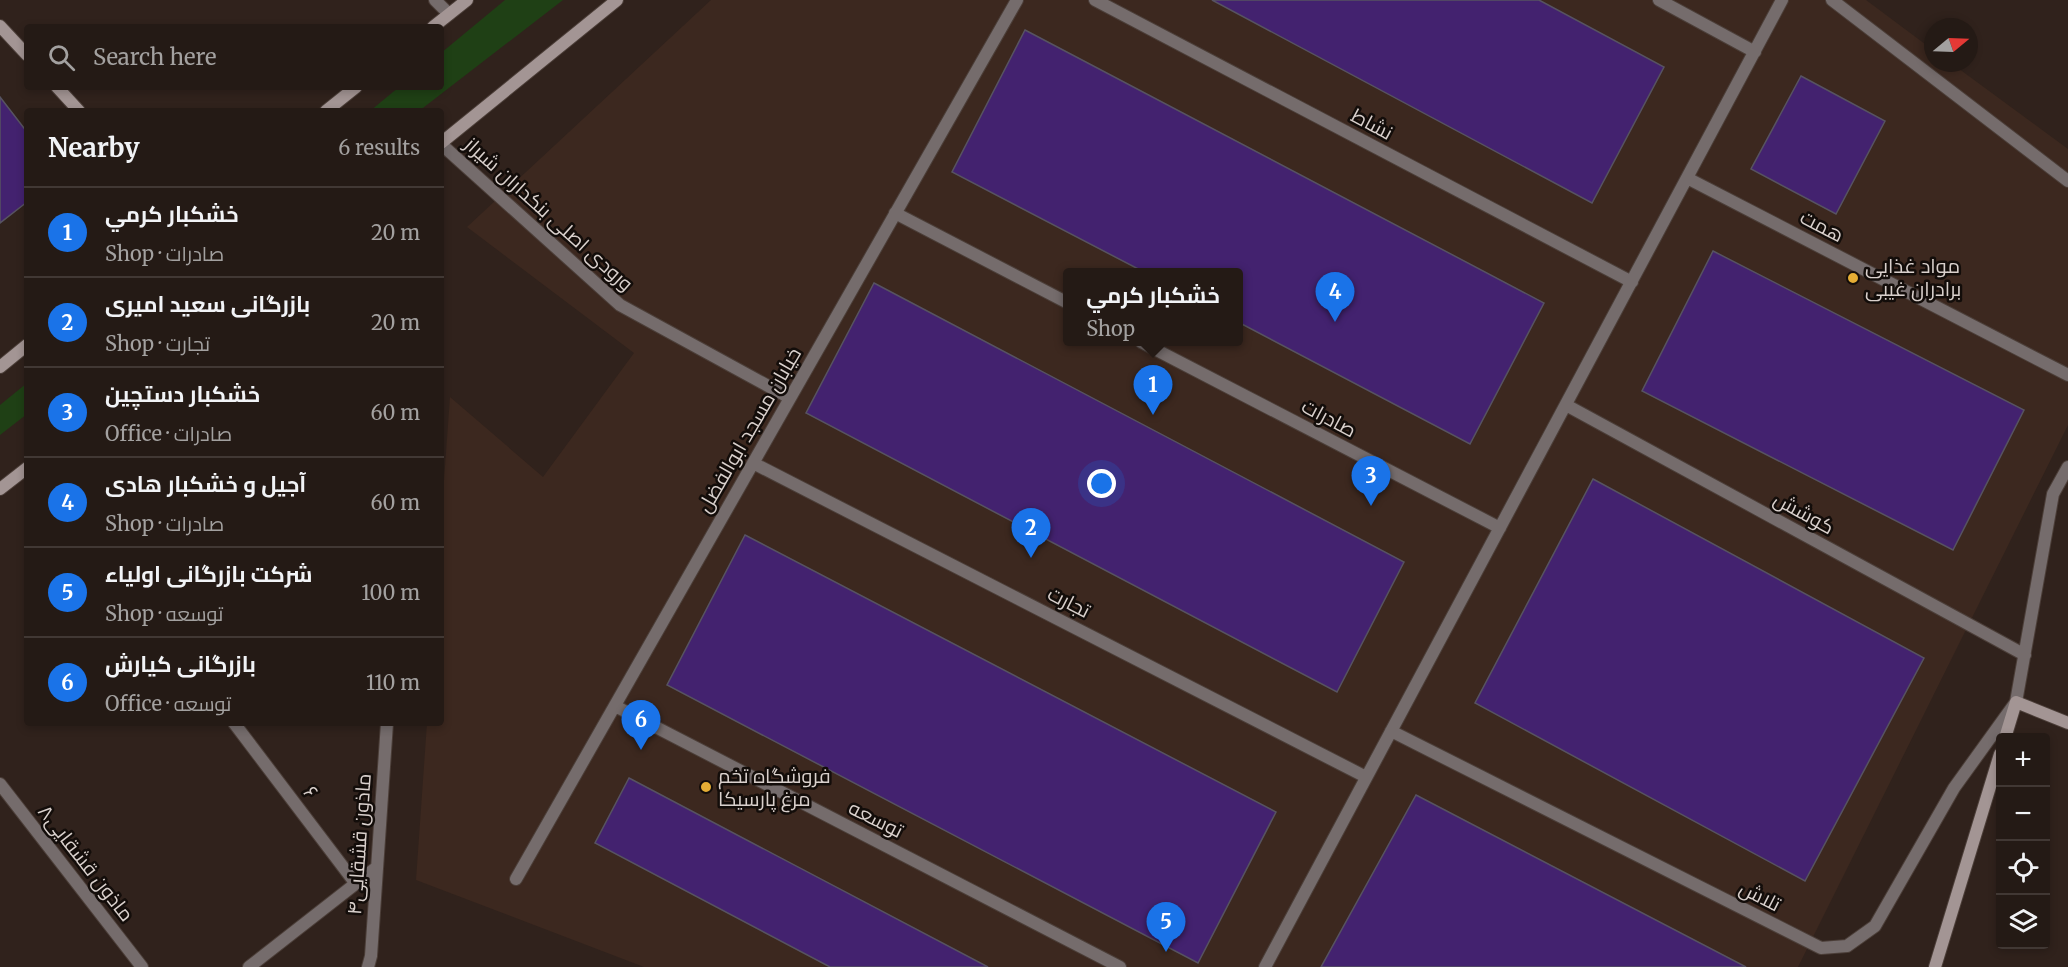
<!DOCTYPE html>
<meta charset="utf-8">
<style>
body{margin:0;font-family:Merriweather,Cairo,serif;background:#2c231e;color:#f1f3f6}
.controls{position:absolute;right:18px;bottom:18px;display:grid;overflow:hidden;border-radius:6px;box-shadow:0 3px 9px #0003}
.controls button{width:54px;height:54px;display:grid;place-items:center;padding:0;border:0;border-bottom:2px solid #413834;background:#241a15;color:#f1f3f6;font:30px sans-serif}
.compass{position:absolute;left:1924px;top:18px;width:54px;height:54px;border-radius:50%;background:#241a15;box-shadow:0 3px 9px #0003;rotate:71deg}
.you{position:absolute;left:1102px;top:484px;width:21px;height:21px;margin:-15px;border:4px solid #fff;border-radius:50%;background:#1a73e8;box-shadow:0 0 0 9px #1a73e833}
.badge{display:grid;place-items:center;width:39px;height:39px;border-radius:50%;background:#1a73e8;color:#fff;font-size:20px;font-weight:700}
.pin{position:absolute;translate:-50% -50px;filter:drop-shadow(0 2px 3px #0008)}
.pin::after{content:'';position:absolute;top:32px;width:21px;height:18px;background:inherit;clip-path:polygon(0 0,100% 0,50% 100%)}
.popup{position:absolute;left:1063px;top:268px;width:180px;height:78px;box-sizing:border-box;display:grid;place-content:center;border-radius:6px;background:#241a15;filter:drop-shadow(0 2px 4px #0005);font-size:20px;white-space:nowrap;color:#a3a1a0}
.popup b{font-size:22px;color:#f1f3f6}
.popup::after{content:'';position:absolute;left:50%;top:100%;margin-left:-12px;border:12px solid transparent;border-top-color:#241a15}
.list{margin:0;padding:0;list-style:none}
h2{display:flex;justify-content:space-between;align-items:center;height:78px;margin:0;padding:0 24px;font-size:26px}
h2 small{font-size:20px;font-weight:400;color:#a3a1a0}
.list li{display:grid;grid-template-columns:39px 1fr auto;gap:18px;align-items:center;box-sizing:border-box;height:90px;padding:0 24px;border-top:2px solid #413834}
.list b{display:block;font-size:22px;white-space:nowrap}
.list p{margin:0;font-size:20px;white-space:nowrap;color:#a3a1a0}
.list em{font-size:20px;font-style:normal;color:#a3a1a0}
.icon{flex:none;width:33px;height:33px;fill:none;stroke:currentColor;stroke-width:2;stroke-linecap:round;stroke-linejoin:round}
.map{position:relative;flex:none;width:2068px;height:967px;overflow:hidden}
.search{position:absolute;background:#241a15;box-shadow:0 3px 9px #0003;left:24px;top:24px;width:420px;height:66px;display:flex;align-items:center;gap:15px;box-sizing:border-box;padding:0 21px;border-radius:6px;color:#a3a1a0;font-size:22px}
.panel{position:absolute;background:#241a15;box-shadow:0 3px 9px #0003;left:24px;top:108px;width:420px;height:618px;border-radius:6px}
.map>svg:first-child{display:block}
.built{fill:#3c281f;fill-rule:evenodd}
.green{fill:#1f4015}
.building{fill:#43226f;stroke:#575361;stroke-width:1.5}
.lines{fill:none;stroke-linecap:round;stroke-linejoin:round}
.street-casing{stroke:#4b3e38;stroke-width:14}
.secondary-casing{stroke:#4b3e38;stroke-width:14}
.street{stroke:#756c6c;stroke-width:12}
.secondary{stroke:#a39594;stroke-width:12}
.poi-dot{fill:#e5ad35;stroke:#130d0a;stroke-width:2}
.labels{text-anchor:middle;stroke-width:5;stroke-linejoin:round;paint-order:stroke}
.street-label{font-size:20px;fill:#d9d0cc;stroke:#130d0a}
.poi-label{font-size:20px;fill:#d9d0cc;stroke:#130d0a;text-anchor:start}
</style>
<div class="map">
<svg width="2068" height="967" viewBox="0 0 2068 967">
<rect width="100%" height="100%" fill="#30221c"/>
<!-- built -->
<path class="built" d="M711,0H1866L1933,50V63H1951L2068,149V425L1798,967H644L416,880L427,723H441V522L450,397L543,477L634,353L467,227ZM1068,272H1238V342H1068Z"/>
<!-- green -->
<path class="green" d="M505,0H563L419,111H370L399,87H441V53Z
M27,383V414L0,435V405Z"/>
<!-- building -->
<path class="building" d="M1212,0H1539L1664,67L1592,203Z
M1025,30L1544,303L1470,444L1238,322V272H1144L952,172Z
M1801,76L1885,121L1836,214L1751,169Z
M0,97L27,132V202L0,223Z
M1713,251L2024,410L1953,550L1642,391Z
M874,283L1404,562L1337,692L806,413Z
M1593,479L1924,658L1805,881L1475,703Z
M745,535L1276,812L1198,963L667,685Z
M629,778L988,967H830L595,843Z
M1416,795L1746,967H1321Z"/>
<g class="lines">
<defs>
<path id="street" d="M435,0L449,14
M1095,0L1632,282
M1659,0L1755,52
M1832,0L2068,181
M441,144L620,305L790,398
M1687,178L2068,375
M895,213L1068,303
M1141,342L1500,528
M1566,405L2025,655
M753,463L1366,777
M615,706L1120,967
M234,723L356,884
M1391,731L1821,948L1847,946L1875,926L1954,788L2016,702L2053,494L2068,467
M0,784L142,967
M516,879L1017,0
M249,967L377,867
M368,967L371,956L387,723
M1265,967L1782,0"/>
<path id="secondary" d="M0,26L27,55
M433,27L467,0
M57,87L79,111
M326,111L356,87
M441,143L617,0
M0,367L27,345
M0,489L27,468
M2005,738L2016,702L2068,723
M1935,967L2000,754"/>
</defs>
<!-- street casing -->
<use href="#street" class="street-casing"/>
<!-- secondary casing -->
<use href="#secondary" class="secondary-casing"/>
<!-- street -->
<use href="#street" class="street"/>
<!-- secondary -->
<use href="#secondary" class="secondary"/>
</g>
<!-- markers -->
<g class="poi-dot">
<circle cx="1853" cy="278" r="6"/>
<circle cx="706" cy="787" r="6"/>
</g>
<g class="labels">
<!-- street labels -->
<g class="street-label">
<text transform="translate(1372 124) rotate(28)" y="7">نشاط</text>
<text transform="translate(549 214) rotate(42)" y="7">ورودی اصلی بنکداران شیراز</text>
<text transform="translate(1822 226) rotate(27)" y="7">همت</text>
<text transform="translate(1329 418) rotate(28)" y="7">صادرات</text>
<text transform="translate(749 430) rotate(-60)" y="7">خیابان مسجد ابوالفضل</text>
<text transform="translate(1804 513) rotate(29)" y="7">کوشش</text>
<text transform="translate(1069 602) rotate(27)" y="7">تجارت</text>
<text transform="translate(311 792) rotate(53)" y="7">۶</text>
<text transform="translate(876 819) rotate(27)" y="7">توسعه</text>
<text transform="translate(359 844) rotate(-86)" y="7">۴ماذون قشقایی</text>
<text transform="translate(86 863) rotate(52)" y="7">۸ماذون قشقایی</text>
<text transform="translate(1760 896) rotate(27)" y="7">تلاش</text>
</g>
<!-- poi labels -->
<g class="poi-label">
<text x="1865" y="273">مواد غذایی<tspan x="1865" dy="23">برادران غیبی</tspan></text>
<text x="718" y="783">فروشگاه تخم<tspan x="718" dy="23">مرغ پارسیکا</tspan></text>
</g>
</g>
</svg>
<div class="controls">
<button>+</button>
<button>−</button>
<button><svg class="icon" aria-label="locate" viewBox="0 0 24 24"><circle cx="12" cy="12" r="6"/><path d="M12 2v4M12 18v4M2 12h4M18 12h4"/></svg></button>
<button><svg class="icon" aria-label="layers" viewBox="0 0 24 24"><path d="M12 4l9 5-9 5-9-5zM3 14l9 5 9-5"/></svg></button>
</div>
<svg class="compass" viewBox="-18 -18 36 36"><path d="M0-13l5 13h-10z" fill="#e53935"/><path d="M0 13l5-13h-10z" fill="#a3a1a0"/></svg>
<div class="you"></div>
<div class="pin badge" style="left:1153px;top:415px">1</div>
<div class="popup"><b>خشكبار كرمي</b>Shop</div>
<div class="pin badge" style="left:1031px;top:558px">2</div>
<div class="pin badge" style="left:1371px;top:506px">3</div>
<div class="pin badge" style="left:1335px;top:322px">4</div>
<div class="pin badge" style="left:1166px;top:952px">5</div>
<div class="pin badge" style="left:641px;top:750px">6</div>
<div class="search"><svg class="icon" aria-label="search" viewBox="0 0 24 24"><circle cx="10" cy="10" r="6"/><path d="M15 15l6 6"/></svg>Search here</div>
<section class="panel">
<h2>Nearby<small>6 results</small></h2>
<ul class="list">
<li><span class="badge">1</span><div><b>خشكبار كرمي</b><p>Shop · صادرات</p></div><em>20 m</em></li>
<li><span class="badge">2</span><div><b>بازرگانی سعید امیری</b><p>Shop · تجارت</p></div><em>20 m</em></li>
<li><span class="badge">3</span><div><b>خشکبار دستچین</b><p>Office · صادرات</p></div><em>60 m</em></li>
<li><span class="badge">4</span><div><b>آجیل و خشکبار هادی</b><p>Shop · صادرات</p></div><em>60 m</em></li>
<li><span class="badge">5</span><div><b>شرکت بازرگانی اولیاء</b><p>Shop · توسعه</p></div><em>100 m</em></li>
<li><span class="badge">6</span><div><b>بازرگانی کیارش</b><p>Office · توسعه</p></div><em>110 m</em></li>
</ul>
</section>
</div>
